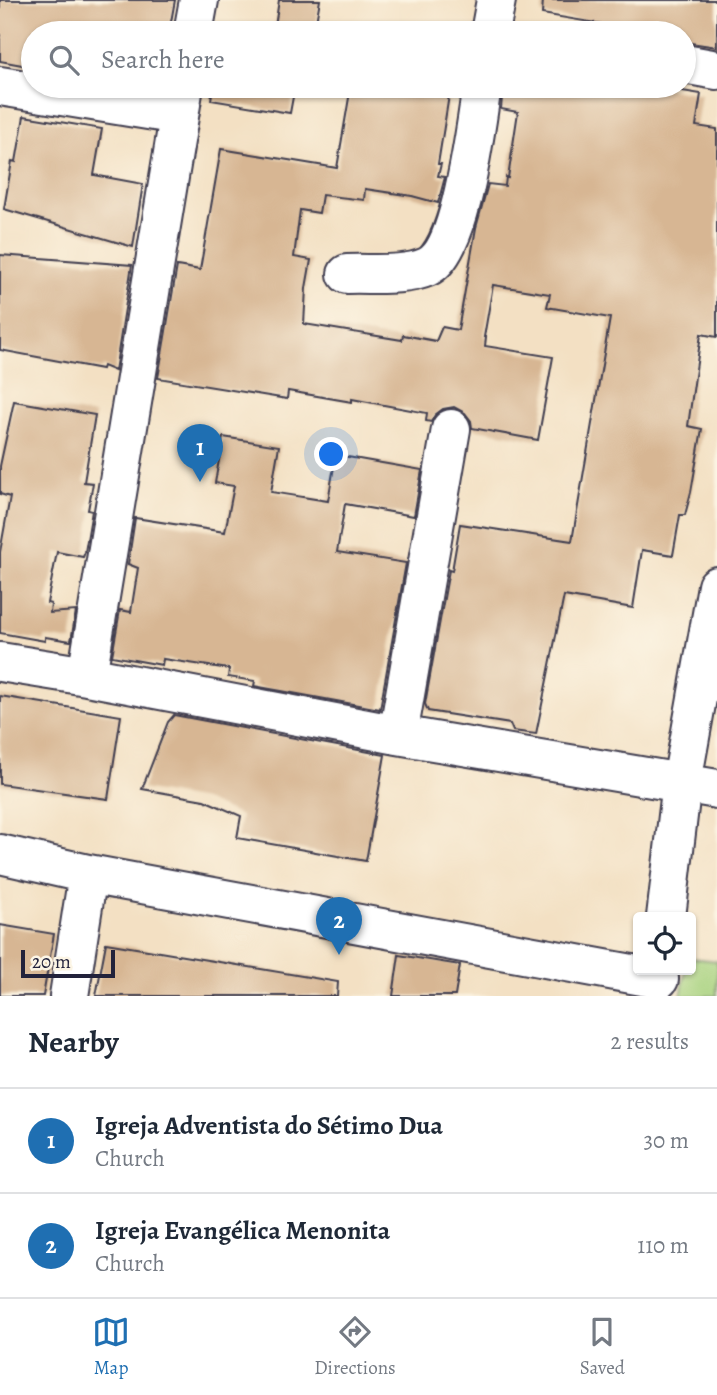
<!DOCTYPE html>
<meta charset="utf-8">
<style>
body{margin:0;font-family:Alegreya,serif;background:#f6f6f7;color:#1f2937}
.controls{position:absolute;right:21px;bottom:21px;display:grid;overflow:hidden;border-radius:7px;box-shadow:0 2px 5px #0004}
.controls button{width:63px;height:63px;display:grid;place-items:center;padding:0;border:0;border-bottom:2px solid #e0e1e3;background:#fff;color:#1f2937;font:35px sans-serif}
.scale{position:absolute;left:21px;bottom:18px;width:94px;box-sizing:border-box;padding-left:7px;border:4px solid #22223b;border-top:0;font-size:19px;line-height:24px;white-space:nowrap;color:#22223b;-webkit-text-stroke:5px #fcf5e5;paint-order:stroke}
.you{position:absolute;left:332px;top:455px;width:24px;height:24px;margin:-18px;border:5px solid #fff;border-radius:50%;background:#1a73e8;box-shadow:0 0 0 10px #1a73e833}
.badge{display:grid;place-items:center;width:46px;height:46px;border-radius:50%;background:#1f6fb2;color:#fff;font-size:23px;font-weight:700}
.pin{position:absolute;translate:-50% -58px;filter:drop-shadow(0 2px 4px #0008)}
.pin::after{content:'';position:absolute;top:37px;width:24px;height:21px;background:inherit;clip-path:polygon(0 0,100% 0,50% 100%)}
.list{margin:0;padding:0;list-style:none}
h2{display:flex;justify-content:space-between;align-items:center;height:91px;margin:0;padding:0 28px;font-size:30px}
h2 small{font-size:23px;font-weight:400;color:#747a83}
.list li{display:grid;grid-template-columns:46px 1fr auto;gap:21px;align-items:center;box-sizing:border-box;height:105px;padding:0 28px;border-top:2px solid #e0e1e3}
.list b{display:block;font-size:26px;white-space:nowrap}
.list p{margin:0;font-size:23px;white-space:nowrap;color:#747a83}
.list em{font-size:23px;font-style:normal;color:#747a83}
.icon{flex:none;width:38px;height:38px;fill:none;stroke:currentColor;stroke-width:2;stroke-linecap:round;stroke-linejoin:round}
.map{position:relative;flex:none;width:717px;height:996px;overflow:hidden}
.search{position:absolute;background:#fff;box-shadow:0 2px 5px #0004;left:21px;right:21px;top:21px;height:77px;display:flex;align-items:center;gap:18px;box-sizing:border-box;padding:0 24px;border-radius:38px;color:#747a83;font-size:26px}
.sheet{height:301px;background:#fff}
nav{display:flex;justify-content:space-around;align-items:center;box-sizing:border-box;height:98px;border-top:2px solid #e0e1e3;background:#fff;font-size:19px;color:#747a83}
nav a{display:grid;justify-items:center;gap:4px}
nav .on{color:#1f6fb2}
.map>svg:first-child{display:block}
.green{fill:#a6d17d;stroke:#647a5c;stroke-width:2}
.building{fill:#d7b693}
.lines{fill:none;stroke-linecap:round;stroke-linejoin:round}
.minor-casing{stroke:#413e4f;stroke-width:42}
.minor{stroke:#fff;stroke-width:38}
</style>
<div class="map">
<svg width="717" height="996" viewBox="0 0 717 996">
<rect width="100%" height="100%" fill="#fcf5e5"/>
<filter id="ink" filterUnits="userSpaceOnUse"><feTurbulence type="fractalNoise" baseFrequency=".0143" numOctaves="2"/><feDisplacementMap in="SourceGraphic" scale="14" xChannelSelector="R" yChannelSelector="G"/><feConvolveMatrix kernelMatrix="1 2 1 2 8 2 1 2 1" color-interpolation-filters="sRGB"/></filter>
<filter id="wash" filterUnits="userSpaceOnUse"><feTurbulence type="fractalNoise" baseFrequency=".00686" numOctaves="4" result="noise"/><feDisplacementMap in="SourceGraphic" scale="28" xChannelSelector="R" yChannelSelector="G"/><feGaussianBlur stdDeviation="1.57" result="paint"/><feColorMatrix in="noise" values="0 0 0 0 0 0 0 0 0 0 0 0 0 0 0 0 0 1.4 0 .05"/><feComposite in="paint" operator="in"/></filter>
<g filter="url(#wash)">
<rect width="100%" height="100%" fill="#f3e0c3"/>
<!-- green -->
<path class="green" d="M691,958L717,961V996H681L686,970H691Z"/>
<g id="blocks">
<!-- building -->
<path class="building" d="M0,0H175L169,33H33V67L0,61Z
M279,0H320L314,33H274Z
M543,0H717V47L684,42V33H613L614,26L542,14Z
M213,86H295L290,113L211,100Z
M351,86H427L450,89L438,164H441L438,176L445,177L438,203L412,196L365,189L364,200L322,195L319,213L300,210L294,257L311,260L306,288L304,324L402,340L403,335L436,341L442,327L458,330L476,228L488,184L505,186L506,177L508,178L518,112L501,109L503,86H652L701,94L696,126L717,129V337L701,334L688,426L702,429L691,492L685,515H680L673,555L642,550L633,608L564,596L536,734L513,731L510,724L428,711L425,704L449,570L452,571L460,524L572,541L610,318L547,307L550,294L493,285L484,337H486L485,346L553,357L538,440L472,428L471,421L465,413L454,407L443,409L435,415L431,422L426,421L427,413L352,399V402L288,391L287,399L158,378L177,266L200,270L221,149L337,168Z
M24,116L102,129L94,175L143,184L133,247L4,209L12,161L16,162Z
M0,255L132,265L115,371L103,366L102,369L0,350Z
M14,401L95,415L84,482L93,483L88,510L92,511L85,552L83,557L57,552L47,603L51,604L50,613L76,611L71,641L45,637V641L0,633V552L10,497L0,494V466Z
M223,437L279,446L271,492L328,501L336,455L422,470L414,516L345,504L337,552L406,563L380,709L254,686L255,681L228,677L229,669L163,659L162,665L112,656L120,610L131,612L138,568L128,564L135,518L225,532L234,486L215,483Z
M0,696L121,716L108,799L0,784Z
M174,715L385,755L366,861L237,838L241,816L204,800L142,789L168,722Z
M0,925L54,934L43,996H0Z
M106,943L338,982L337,996H96Z
M399,955L460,965L455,996H393Z"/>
</g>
</g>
<g filter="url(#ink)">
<use href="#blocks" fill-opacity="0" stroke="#413e4f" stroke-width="2"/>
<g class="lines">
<defs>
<path id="minor" d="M193,33L199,0
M490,33L496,0
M684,64L717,70
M0,86L179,115
M347,274C371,273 404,277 427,267C462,252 476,123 482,86
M0,662L87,676L398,735L717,789
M87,676L184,86
M398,735L451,429
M0,854L88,874L659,979
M666,917L682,782L717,586
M69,996L88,874"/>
</defs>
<!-- minor casing -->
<use href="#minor" class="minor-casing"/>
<!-- minor -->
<use href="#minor" class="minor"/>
</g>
</g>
</svg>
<div class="controls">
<button><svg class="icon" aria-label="locate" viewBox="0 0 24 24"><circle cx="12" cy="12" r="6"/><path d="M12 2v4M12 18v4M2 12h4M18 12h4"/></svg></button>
</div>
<div class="scale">20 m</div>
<div class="you"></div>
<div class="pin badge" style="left:200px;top:482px">1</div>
<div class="pin badge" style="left:339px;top:955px">2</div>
<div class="search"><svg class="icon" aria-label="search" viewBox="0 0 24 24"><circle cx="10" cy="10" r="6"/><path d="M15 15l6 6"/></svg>Search here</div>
</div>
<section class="sheet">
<h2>Nearby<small>2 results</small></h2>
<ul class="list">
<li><span class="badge">1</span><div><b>Igreja Adventista do Sétimo Dua</b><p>Church</p></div><em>30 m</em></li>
<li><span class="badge">2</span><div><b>Igreja Evangélica Menonita</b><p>Church</p></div><em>110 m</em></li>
</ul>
</section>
<nav>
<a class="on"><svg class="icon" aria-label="map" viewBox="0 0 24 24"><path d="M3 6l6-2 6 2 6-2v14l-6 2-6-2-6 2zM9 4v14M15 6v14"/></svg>Map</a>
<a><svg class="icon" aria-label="directions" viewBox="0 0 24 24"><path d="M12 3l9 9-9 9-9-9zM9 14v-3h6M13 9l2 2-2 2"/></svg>Directions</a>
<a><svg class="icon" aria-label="saved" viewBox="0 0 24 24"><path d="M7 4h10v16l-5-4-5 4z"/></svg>Saved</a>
</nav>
